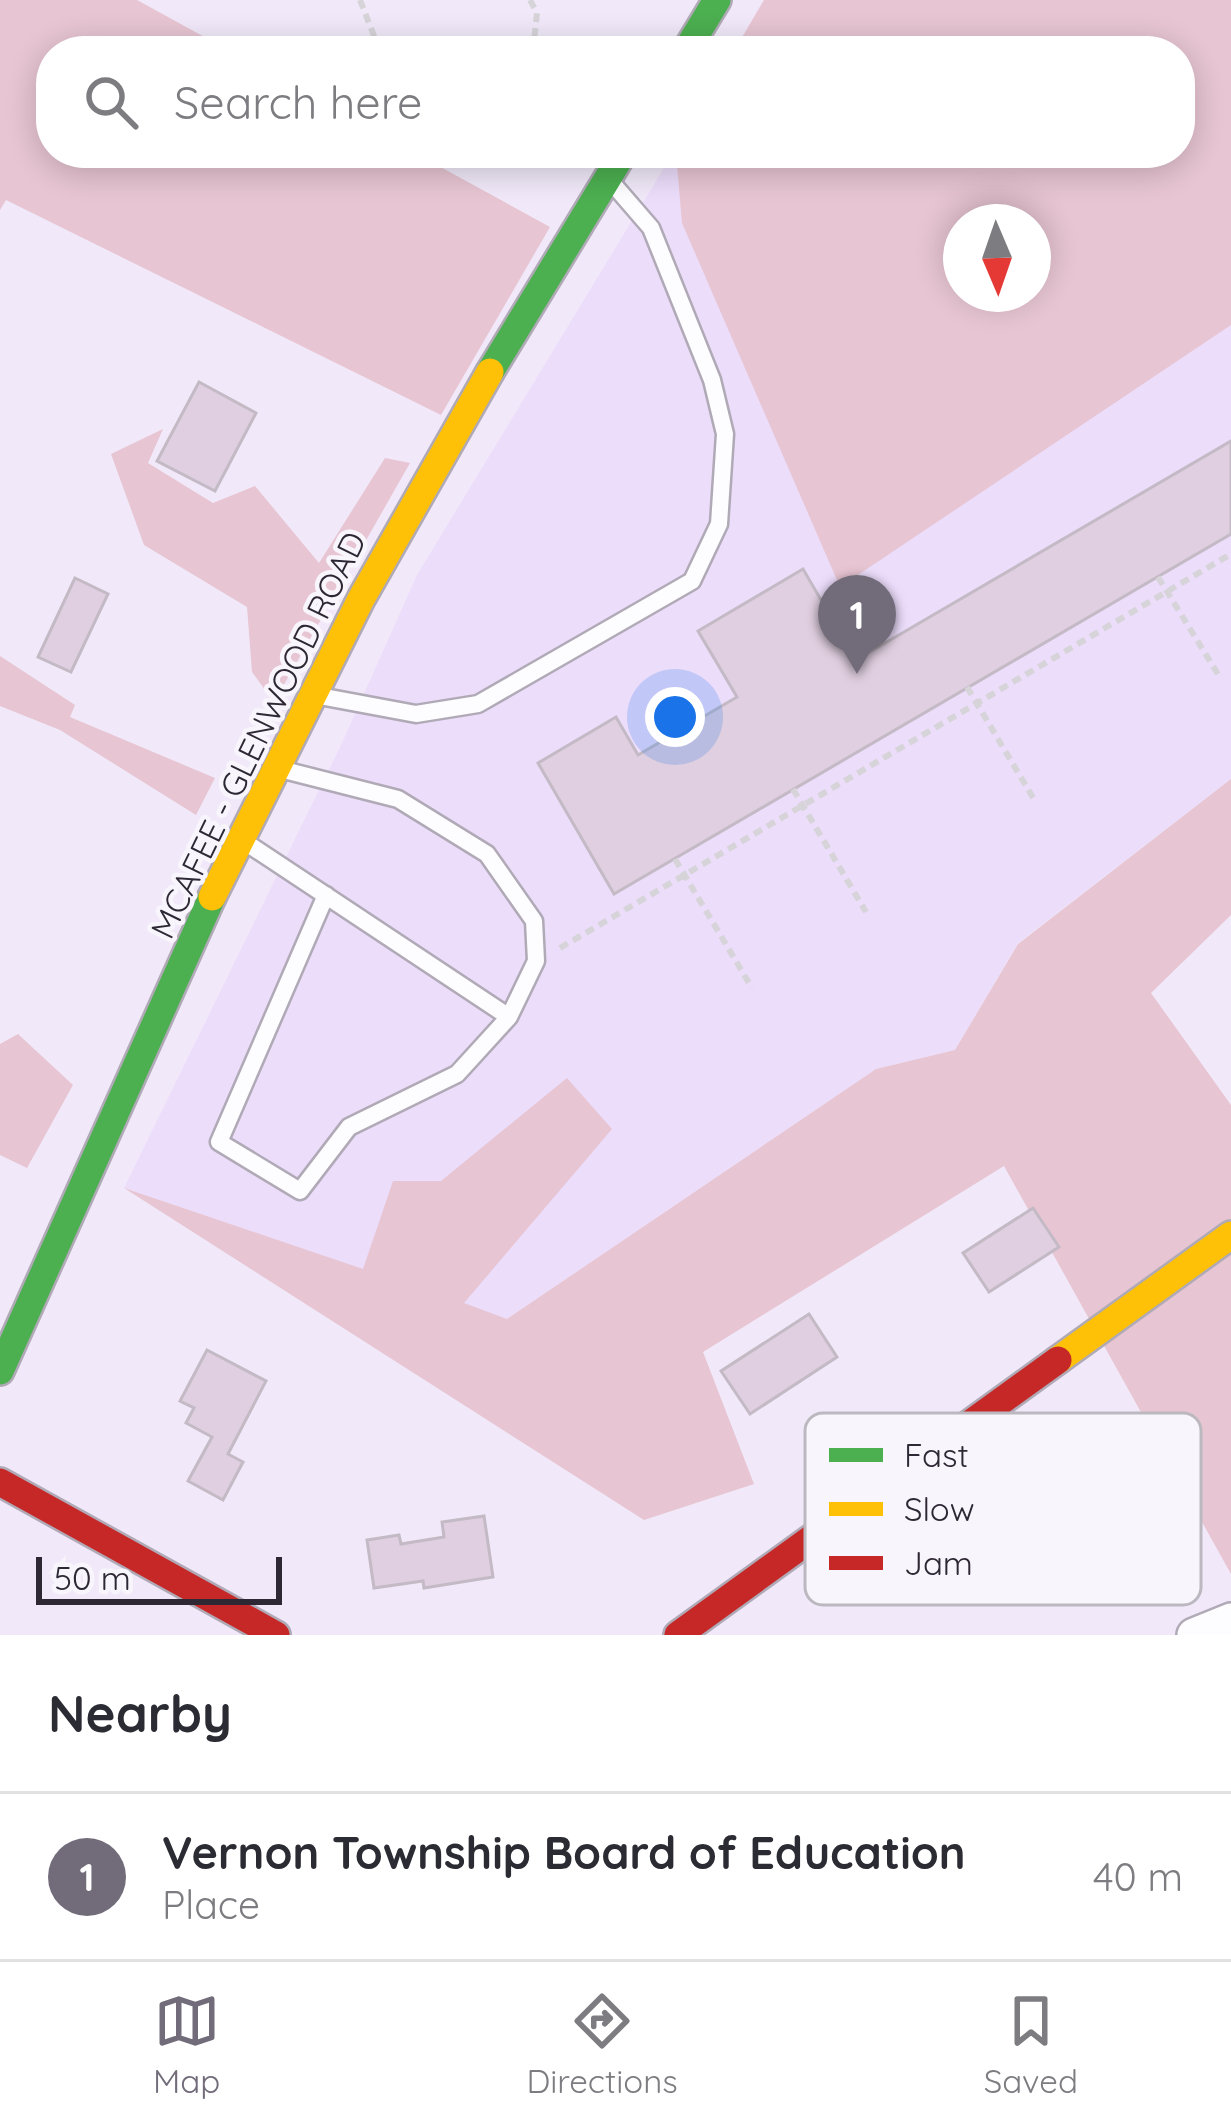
<!DOCTYPE html>
<style>
body{margin:0;font-family:Quicksand,sans-serif;background:#f7f7f7;color:#2b2b33}
.compass{position:absolute;left:943px;top:204px;width:108px;height:108px;border-radius:50%;background:#fff;box-shadow:0 6px 30px #0003;rotate:178deg}
.scale{position:absolute;left:36px;bottom:30px;width:246px;box-sizing:border-box;padding-left:12px;border:6px solid #2e2835;border-top:0;font-size:33px;line-height:42px;white-space:nowrap;color:#2e2835;-webkit-text-stroke:9px #f9f5fc;paint-order:stroke}
.you{position:absolute;left:675px;top:717px;width:42px;height:42px;margin:-30px;border:9px solid #fff;border-radius:50%;background:#1a73e8;box-shadow:0 0 0 18px #1a73e833}
.badge{display:grid;place-items:center;width:78px;height:78px;border-radius:50%;background:#726c7a;color:#fff;font-size:39px;font-weight:700}
.pin{position:absolute;translate:-50% -99px;filter:drop-shadow(0 3px 6px #0008)}
.pin::after{content:'';position:absolute;top:63px;width:42px;height:36px;background:inherit;clip-path:polygon(0 0,100% 0,50% 100%)}
.list{margin:0;padding:0;list-style:none}
h2{display:flex;justify-content:space-between;align-items:center;height:156px;margin:0;padding:0 48px;font-size:51px}
h2 small{font-size:39px;font-weight:400;color:#7c7c81}
.list li{display:grid;grid-template-columns:78px 1fr auto;gap:36px;align-items:center;box-sizing:border-box;height:168px;padding:0 48px;border-top:3px solid #e1e1e2}
.list b{display:block;font-size:45px;white-space:nowrap}
.list p{margin:0;font-size:39px;white-space:nowrap;color:#7c7c81}
.list em{font-size:39px;font-style:normal;color:#7c7c81}
.icon{flex:none;width:66px;height:66px;fill:none;stroke:currentColor;stroke-width:2;stroke-linecap:round;stroke-linejoin:round}
.map{position:relative;flex:none;width:1231px;height:1635px;overflow:hidden}
.search{position:absolute;background:#fff;box-shadow:0 6px 30px #0003;left:36px;right:36px;top:36px;height:132px;display:flex;align-items:center;gap:30px;box-sizing:border-box;padding:0 42px;border-radius:48px;color:#7c7c81;font-size:45px}
.sheet{height:324px;background:#fff}
nav{display:flex;justify-content:space-around;align-items:center;box-sizing:border-box;height:168px;border-top:3px solid #e1e1e2;background:#fff;font-size:33px;color:#7c7c81}
nav a{display:grid;justify-items:center;gap:6px}
nav .on{color:#726c7a}
.map>svg:first-child{display:block}
.built{fill:#ecddfb;fill-rule:evenodd}
.green{fill:#e7c5d2;fill-rule:evenodd}
.building{fill:#e0cfe0;stroke:#c3bac5;stroke-width:3}
.lines{fill:none;stroke-linecap:round;stroke-linejoin:round}
.lane-casing{stroke:#b0a9b6;stroke-width:21}
.street-casing{stroke:#b0a9b6;stroke-width:38}
.fast-casing{stroke:#b0a9b6;stroke-width:32}
.slow-casing{stroke:#b0a9b6;stroke-width:32}
.jam-casing{stroke:#b0a9b6;stroke-width:32}
.path{stroke:#d6d4d8;stroke-width:6;stroke-dasharray:9 6;stroke-linecap:butt}
.lane{stroke:#fdfcfe;stroke-width:16}
.street{stroke:#fdfcfe;stroke-width:33}
.fast{stroke:#4caf50;stroke-width:27}
.slow{stroke:#ffc107;stroke-width:27}
.jam{stroke:#c62828;stroke-width:27}
.labels{text-anchor:middle;stroke-width:9;stroke-linejoin:round;paint-order:stroke}
.street-label{font-size:33px;fill:#2e2835;stroke:#f9f5fc}
.key{fill:#f9f5fc;stroke:#bcb8c0;stroke-width:3}
.key-label{font-size:33px;fill:#2e2835}
</style>
<div class="map">
<svg width="1231" height="1635" viewBox="0 0 1231 1635">
<rect width="100%" height="100%" fill="#f1e9f9"/>
<!-- built -->
<path class="built" d="M764,0H1231V779L1018,943L955,1050L876,1069L507,1319L124,1188L341,745L417,575L673,153H1180V51H734ZM961,222H1033V294H961Z"/>
<!-- green -->
<path class="green" d="M0,0H137L230,51H51V153H415L550,227L441,415L6,200L0,210Z
M764,0H1231V325L840,587L682,223L676,153H1180V51H734ZM961,222H1033V294H961Z
M163,429L148,463L213,503L255,486L319,563L385,458L410,463L274,702L252,672L247,607L144,545L111,454Z
M0,656L75,705L70,717L215,778L196,815L60,730L0,706Z
M1231,779V915L1151,993L1231,1105V1574L1004,1166L703,1352L754,1484L644,1520L124,1188L363,1269L393,1181H441L567,1078L612,1129L464,1303L507,1319L876,1069L955,1050L1018,944Z
M18,1034L73,1085L27,1168L0,1155V1044Z"/>
<!-- building -->
<path class="building" d="M199,382L256,413L215,491L157,461Z
M1231,441V534L614,894L538,763L616,717L638,755L737,697L698,631L803,569L856,660Z
M75,578L108,594L71,672L38,657Z
M1033,1208L1059,1247L989,1292L963,1253Z
M809,1314L837,1357L750,1414L721,1371Z
M207,1350L266,1381L228,1454L243,1462L223,1500L188,1481L212,1437L186,1423L194,1408L180,1401Z
M484,1516L493,1577L424,1588L423,1581L374,1588L367,1540L399,1535L401,1544L444,1537L442,1522Z"/>
<g class="lines">
<defs>
<path id="lane" d="M314,695L416,714L478,704L692,581L719,524L725,434L712,380L651,228L613,184
M242,840L509,1017L536,961L534,921L487,854L398,799L280,769
M326,895L219,1142L300,1191L349,1127L457,1074L509,1017"/>
<path id="street" d="M1194,1635L1231,1620"/>
<path id="fast" d="M686,51L717,0
M490,372L623,153
M0,1371L212,897"/>
<path id="slow" d="M212,897L361,599L490,372
M1058,1360L1231,1235"/>
<path id="jam" d="M0,1482L276,1635
M678,1635L1058,1360"/>
</defs>
<!-- lane casing -->
<use href="#lane" class="lane-casing"/>
<!-- street casing -->
<use href="#street" class="street-casing"/>
<!-- fast casing -->
<use href="#fast" class="fast-casing"/>
<!-- slow casing -->
<use href="#slow" class="slow-casing"/>
<!-- jam casing -->
<use href="#jam" class="jam-casing"/>
<!-- path -->
<path class="path" d="M360,0L380,51
M530,0L537,13L533,51
M1158,577L1221,679
M967,687L1035,801
M793,789L866,912
M675,859L752,988
M560,948L1231,554"/>
<!-- lane -->
<use href="#lane" class="lane"/>
<!-- street -->
<use href="#street" class="street"/>
<!-- fast -->
<use href="#fast" class="fast"/>
<!-- slow -->
<use href="#slow" class="slow"/>
<!-- jam -->
<use href="#jam" class="jam"/>
</g>
<g class="labels">
<!-- street labels -->
<g class="street-label">
<text transform="translate(258 735) rotate(-64)" y="12">MCAFEE - GLENWOOD ROAD</text>
</g>
</g>
<!-- legend -->
<rect x="805" y="1413" width="396" height="192" rx="18" class="key"/>
<rect x="829" y="1448" width="54" height="14" fill="#4caf50"/>
<rect x="829" y="1502" width="54" height="14" fill="#ffc107"/>
<rect x="829" y="1556" width="54" height="14" fill="#c62828"/>
<g class="key-label">
<text x="904" y="1467">Fast</text>
<text x="904" y="1521">Slow</text>
<text x="904" y="1575">Jam</text>
</g>
</svg>
<svg class="compass" viewBox="-18 -18 36 36"><path d="M0-13l5 13h-10z" fill="#e53935"/><path d="M0 13l5-13h-10z" fill="#7c7c81"/></svg>
<div class="scale">50 m</div>
<div class="you"></div>
<div class="pin badge" style="left:857px;top:674px">1</div>
<div class="search"><svg class="icon" aria-label="search" viewBox="0 0 24 24"><circle cx="10" cy="10" r="6"/><path d="M15 15l6 6"/></svg>Search here</div>
</div>
<section class="sheet">
<h2>Nearby<small></small></h2>
<ul class="list">
<li><span class="badge">1</span><div><b>Vernon Township Board of Education</b><p>Place</p></div><em>40 m</em></li>
</ul>
</section>
<nav>
<a class="on"><svg class="icon" aria-label="map" viewBox="0 0 24 24"><path d="M3 6l6-2 6 2 6-2v14l-6 2-6-2-6 2zM9 4v14M15 6v14"/></svg>Map</a>
<a><svg class="icon" aria-label="directions" viewBox="0 0 24 24"><path d="M12 3l9 9-9 9-9-9zM9 14v-3h6M13 9l2 2-2 2"/></svg>Directions</a>
<a><svg class="icon" aria-label="saved" viewBox="0 0 24 24"><path d="M7 4h10v16l-5-4-5 4z"/></svg>Saved</a>
</nav>
